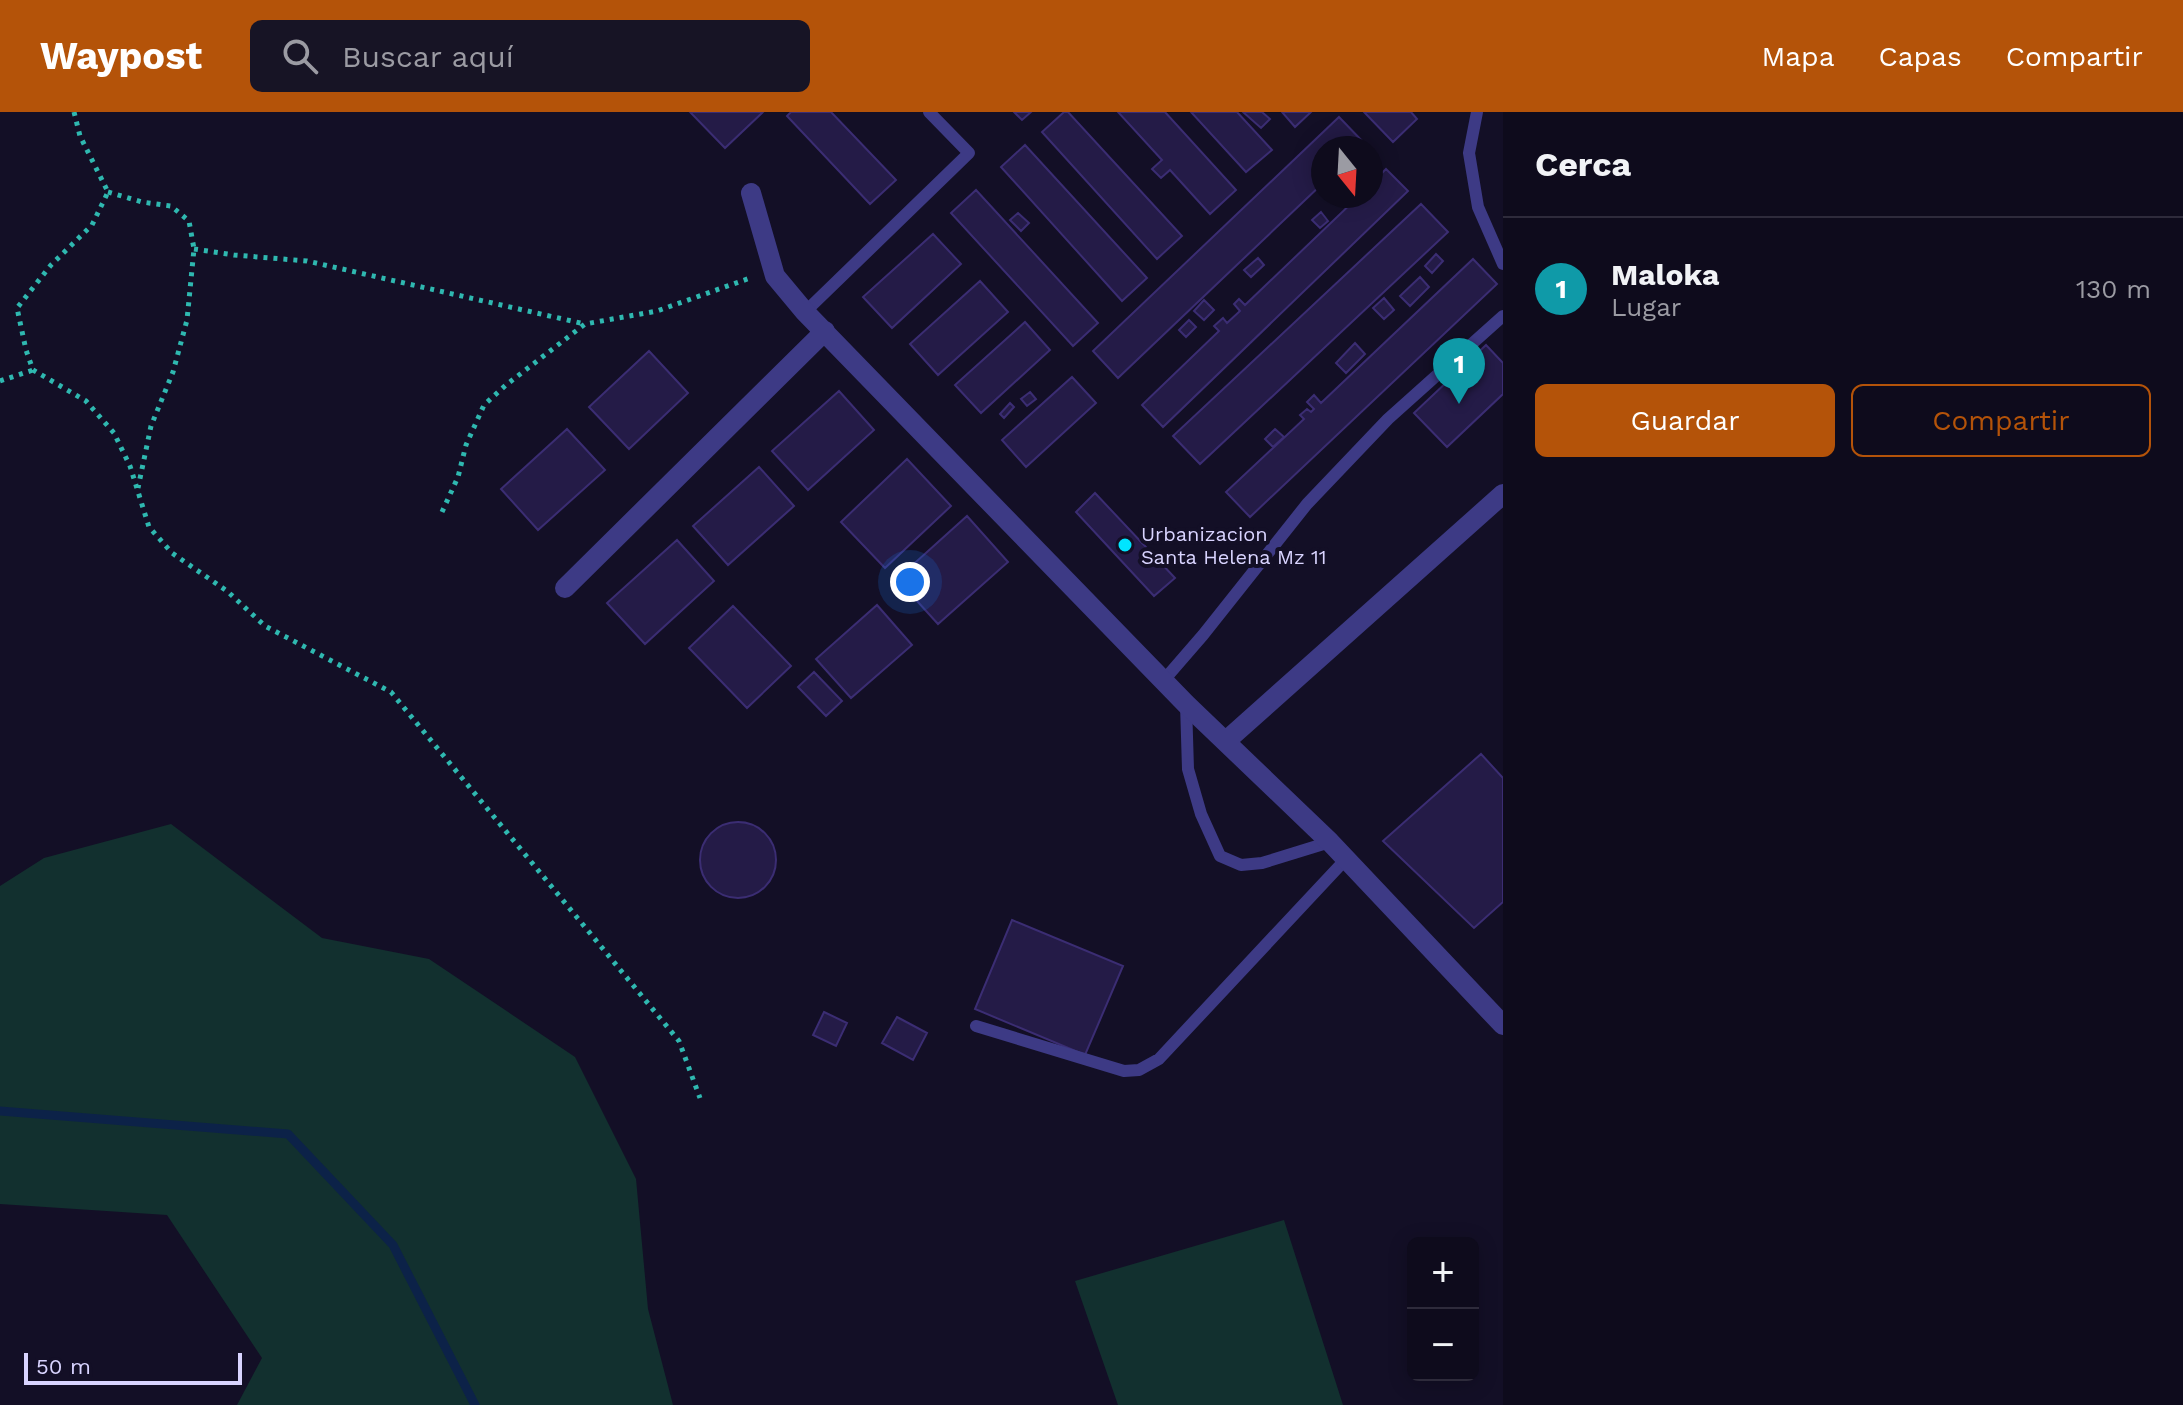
<!DOCTYPE html>
<html lang="es">
<meta charset="utf-8">
<style>
body{margin:0;font-family:"Work Sans",sans-serif;background:#171425;color:#f1f3f6}
.controls{position:absolute;right:24px;bottom:24px;display:grid;overflow:hidden;border-radius:12px;box-shadow:0 4px 20px #0003}
.controls button{width:72px;height:72px;display:grid;place-items:center;padding:0;border:0;border-bottom:2px solid #2e2b3b;background:#0e0b1c;color:#f1f3f6;font:40px sans-serif}
.compass{position:absolute;left:1311px;top:24px;width:72px;height:72px;border-radius:50%;background:#0e0b1c;box-shadow:0 4px 20px #0003;rotate:162deg}
.scale{position:absolute;left:24px;bottom:20px;width:218px;box-sizing:border-box;padding-left:8px;border:4px solid #d9d4ff;border-top:0;font-size:22px;line-height:28px;white-space:nowrap;color:#d9d4ff;-webkit-text-stroke:6px #130f26;paint-order:stroke}
.you{position:absolute;left:910px;top:470px;width:28px;height:28px;margin:-20px;border:6px solid #fff;border-radius:50%;background:#1a73e8;box-shadow:0 0 0 12px #1a73e833}
.badge{display:grid;place-items:center;width:52px;height:52px;border-radius:50%;background:#b45309;color:#fff;font-size:26px;font-weight:700}
.pin{position:absolute;translate:-50% -66px;filter:drop-shadow(0 2px 4px #0008)}
.pin::after{content:'';position:absolute;top:42px;width:28px;height:24px;background:inherit;clip-path:polygon(0 0,100% 0,50% 100%)}
.list{margin:0;padding:0;list-style:none}
h2{display:flex;justify-content:space-between;align-items:center;height:104px;margin:0;padding:0 32px;font-size:34px}
h2 small{font-size:26px;font-weight:400;color:#9b9ba3}
.list li{display:grid;grid-template-columns:52px 1fr auto;gap:24px;align-items:center;box-sizing:border-box;height:144px;padding:0 32px;border-top:2px solid #2e2b3b}
.list b{display:block;font-size:30px;white-space:nowrap}
.list p{margin:0;font-size:26px;white-space:nowrap;color:#9b9ba3}
.list em{font-size:26px;font-style:normal;color:#9b9ba3}
.actions{display:flex;gap:16px;padding:24px 32px}
.actions a{flex:1;padding:18px 0;border:2px solid #b45309;border-radius:12px;text-align:center;font-size:28px;color:#b45309}
.actions .main{background:#b45309;color:#fff}
.icon{flex:none;width:44px;height:44px;fill:none;stroke:currentColor;stroke-width:2;stroke-linecap:round;stroke-linejoin:round}
.map{position:relative;flex:none;width:1503px;height:1293px;overflow:hidden}
header{display:flex;align-items:center;gap:48px;box-sizing:border-box;height:112px;padding:0 40px;background:#b45309;color:#fff}
header strong{font-size:38px}
nav{display:flex;gap:44px;margin-inline-start:auto;font-size:28px}
.search{width:560px;height:72px;background:#171425;display:flex;align-items:center;gap:20px;box-sizing:border-box;padding:0 28px;border-radius:12px;color:#9b9ba3;font-size:30px}
main{display:flex}
aside{flex:1;background:#0e0b1c}
.map>svg:first-child{display:block}
.green{fill:#12302f}
.lines{fill:none;stroke-linecap:round;stroke-linejoin:round}
.stream{stroke:#0c2248;stroke-width:9}
.building{fill:#241b47;stroke:#3b2d73;stroke-width:2}
.path{stroke:#2fb8b0;stroke-width:5;stroke-dasharray:4 6;stroke-linecap:butt}
.service{stroke:#3d3a85;stroke-width:12}
.minor{stroke:#3d3a85;stroke-width:20}
.poi-dot{fill:#00e5ff;stroke:#130f26;stroke-width:3}
.labels{text-anchor:middle;stroke-width:8;stroke-linejoin:round;paint-order:stroke}
.poi-label{font-size:20px;fill:#d9d4ff;stroke:#130f26;text-anchor:start}
</style>
<header>
<strong>Waypost</strong>
<div class="search"><svg class="icon" aria-label="search" viewBox="0 0 24 24"><circle cx="10" cy="10" r="6"/><path d="M15 15l6 6"/></svg>Buscar aquí</div>
<nav><a>Mapa</a><a>Capas</a><a>Compartir</a></nav>
</header>
<main>
<div class="map">
<svg width="1503" height="1293" viewBox="0 0 1503 1293">
<rect width="100%" height="100%" fill="#130f26"/>
<!-- green -->
<path class="green" d="M171,712L322,826L429,847L575,945L636,1067L648,1197L673,1293H237L262,1246L167,1103L0,1092V774L44,746Z
M1284,1108L1343,1293H1118L1075,1169Z"/>
<g class="lines">
<!-- stream -->
<path class="stream" d="M0,999L288,1022L393,1133L475,1293"/>
</g>
<!-- building -->
<path class="building" d="M690,0H763L725,36Z
M791,0H831L896,68L870,92L787,4Z
M1014,0H1031L1022,8Z
M1064,0H1068L1182,124L1157,147L1042,20Z
M1118,0H1165L1236,78L1210,102L1170,58L1161,66L1152,57L1162,48Z
M1191,0H1237L1272,38L1246,60Z
M1243,0H1262L1270,7L1261,16Z
M1282,0H1311L1295,15Z
M1364,0H1411L1417,7L1393,30Z
M1339,5L1365,32L1360,36H1323V71L1118,266L1093,239Z
M1025,33L1147,166L1122,189L1001,55Z
M1386,57L1408,79L1163,315L1142,293L1219,219L1214,214L1223,206L1227,211L1240,199L1234,192L1239,187L1245,193L1359,84H1371V72Z
M976,78L1098,211L1073,234L951,101Z
M1421,92L1448,120L1200,352L1173,324Z
M1321,100L1328,109L1320,116L1312,108Z
M1018,101L1029,111L1021,119L1010,108Z
M933,122L961,152L892,216L863,185Z
M1436,142L1443,149L1432,161L1425,154Z
M1258,146L1264,153L1251,165L1244,158Z
M1473,147L1497,172L1250,405L1226,380L1304,307L1300,303L1307,297L1311,300L1314,297L1307,290L1314,283L1321,291Z
M1420,165L1429,175L1410,194L1400,184Z
M980,169L1008,200L938,263L910,232Z
M1384,186L1394,198L1384,207L1373,196Z
M1204,188L1214,198L1204,208L1194,199Z
M1189,208L1196,215L1186,225L1179,218Z
M1025,210L1050,238L981,301L955,273Z
M1355,231L1365,242L1346,261L1336,251Z
M1486,233L1503,251V282L1447,335L1414,301Z
M649,239L688,281L629,337L589,295Z
M1072,265L1096,291L1026,355L1002,328Z
M839,279L874,318L808,378L772,339Z
M1030,280L1036,287L1027,294L1021,287Z
M1010,291L1014,295L1004,306L1000,302Z
M567,317L605,358L538,418L501,377Z
M1275,317L1284,325L1273,335L1265,327Z
M907,347L951,394L885,456L841,410Z
M759,355L794,394L728,453L693,414Z
M1095,381L1175,466L1154,484L1076,400Z
M967,404L1008,450L938,512L897,467Z
M677,428L714,469L645,532L607,491Z
M877,493L912,533L851,586L816,547Z
M733,494L791,554L747,596L689,536Z
M814,560L842,589L826,604L798,575Z
M1481,642L1503,666V790L1474,816L1383,729Z
M700 748a38 38 0 1 1 76 0a38 38 0 1 1-76 0Z
M1012,808L1123,854L1085,943L975,897Z
M824,900L847,911L836,934L813,923Z
M897,905L927,921L913,948L882,931Z"/>
<g class="lines">
<!-- path -->
<path class="path" d="M74,0L80,24L108,80L92,113L51,153L17,196L26,238L33,258L86,289L114,321L130,354L149,415L172,441L227,479L265,514L391,580L679,929L700,986
M108,80L142,90L171,94L189,109L194,137L187,208L173,260L151,314L138,376
M194,137L234,143L307,149L585,212
M0,269L33,258
M442,400L458,365L466,333L484,293L506,273L585,212L657,199L753,165"/>
<!-- service -->
<path class="service" d="M1477,0L1469,41L1478,95L1503,152
M805,200L969,41L929,0
M1164,568L1203,523L1307,392L1388,307L1503,204
M1186,592L1188,657L1201,702L1220,744L1241,753L1262,751L1330,730
M976,914L1124,959L1139,958L1159,947L1346,747"/>
<!-- minor -->
<path class="minor" d="M751,81L775,164L805,200L1186,592L1330,730L1503,913
M565,476L825,219
M1226,629L1503,382"/>
</g>
<!-- markers -->
<circle class="poi-dot" cx="1125" cy="433" r="8"/>
<g class="labels">
<!-- poi labels -->
<g class="poi-label">
<text x="1141" y="429">Urbanizacion<tspan x="1141" dy="23">Santa Helena Mz 11</tspan></text>
</g>
</g>
</svg>
<div class="controls">
<button>+</button>
<button>−</button>
</div>
<svg class="compass" viewBox="-18 -18 36 36"><path d="M0-13l5 13h-10z" fill="#e53935"/><path d="M0 13l5-13h-10z" fill="#9b9ba3"/></svg>
<div class="scale">50 m</div>
<div class="you"></div>
<div class="pin badge" style="left:1459px;top:292px;background:#0f9aa8">1</div>
</div>
<aside>
<h2>Cerca<small></small></h2>
<ul class="list">
<li><span class="badge" style="background:#0f9aa8">1</span><div><b>Maloka</b><p>Lugar</p></div><em>130 m</em></li>
</ul>
<div class="actions"><a class="main">Guardar</a><a>Compartir</a></div>
</aside>
</main>
